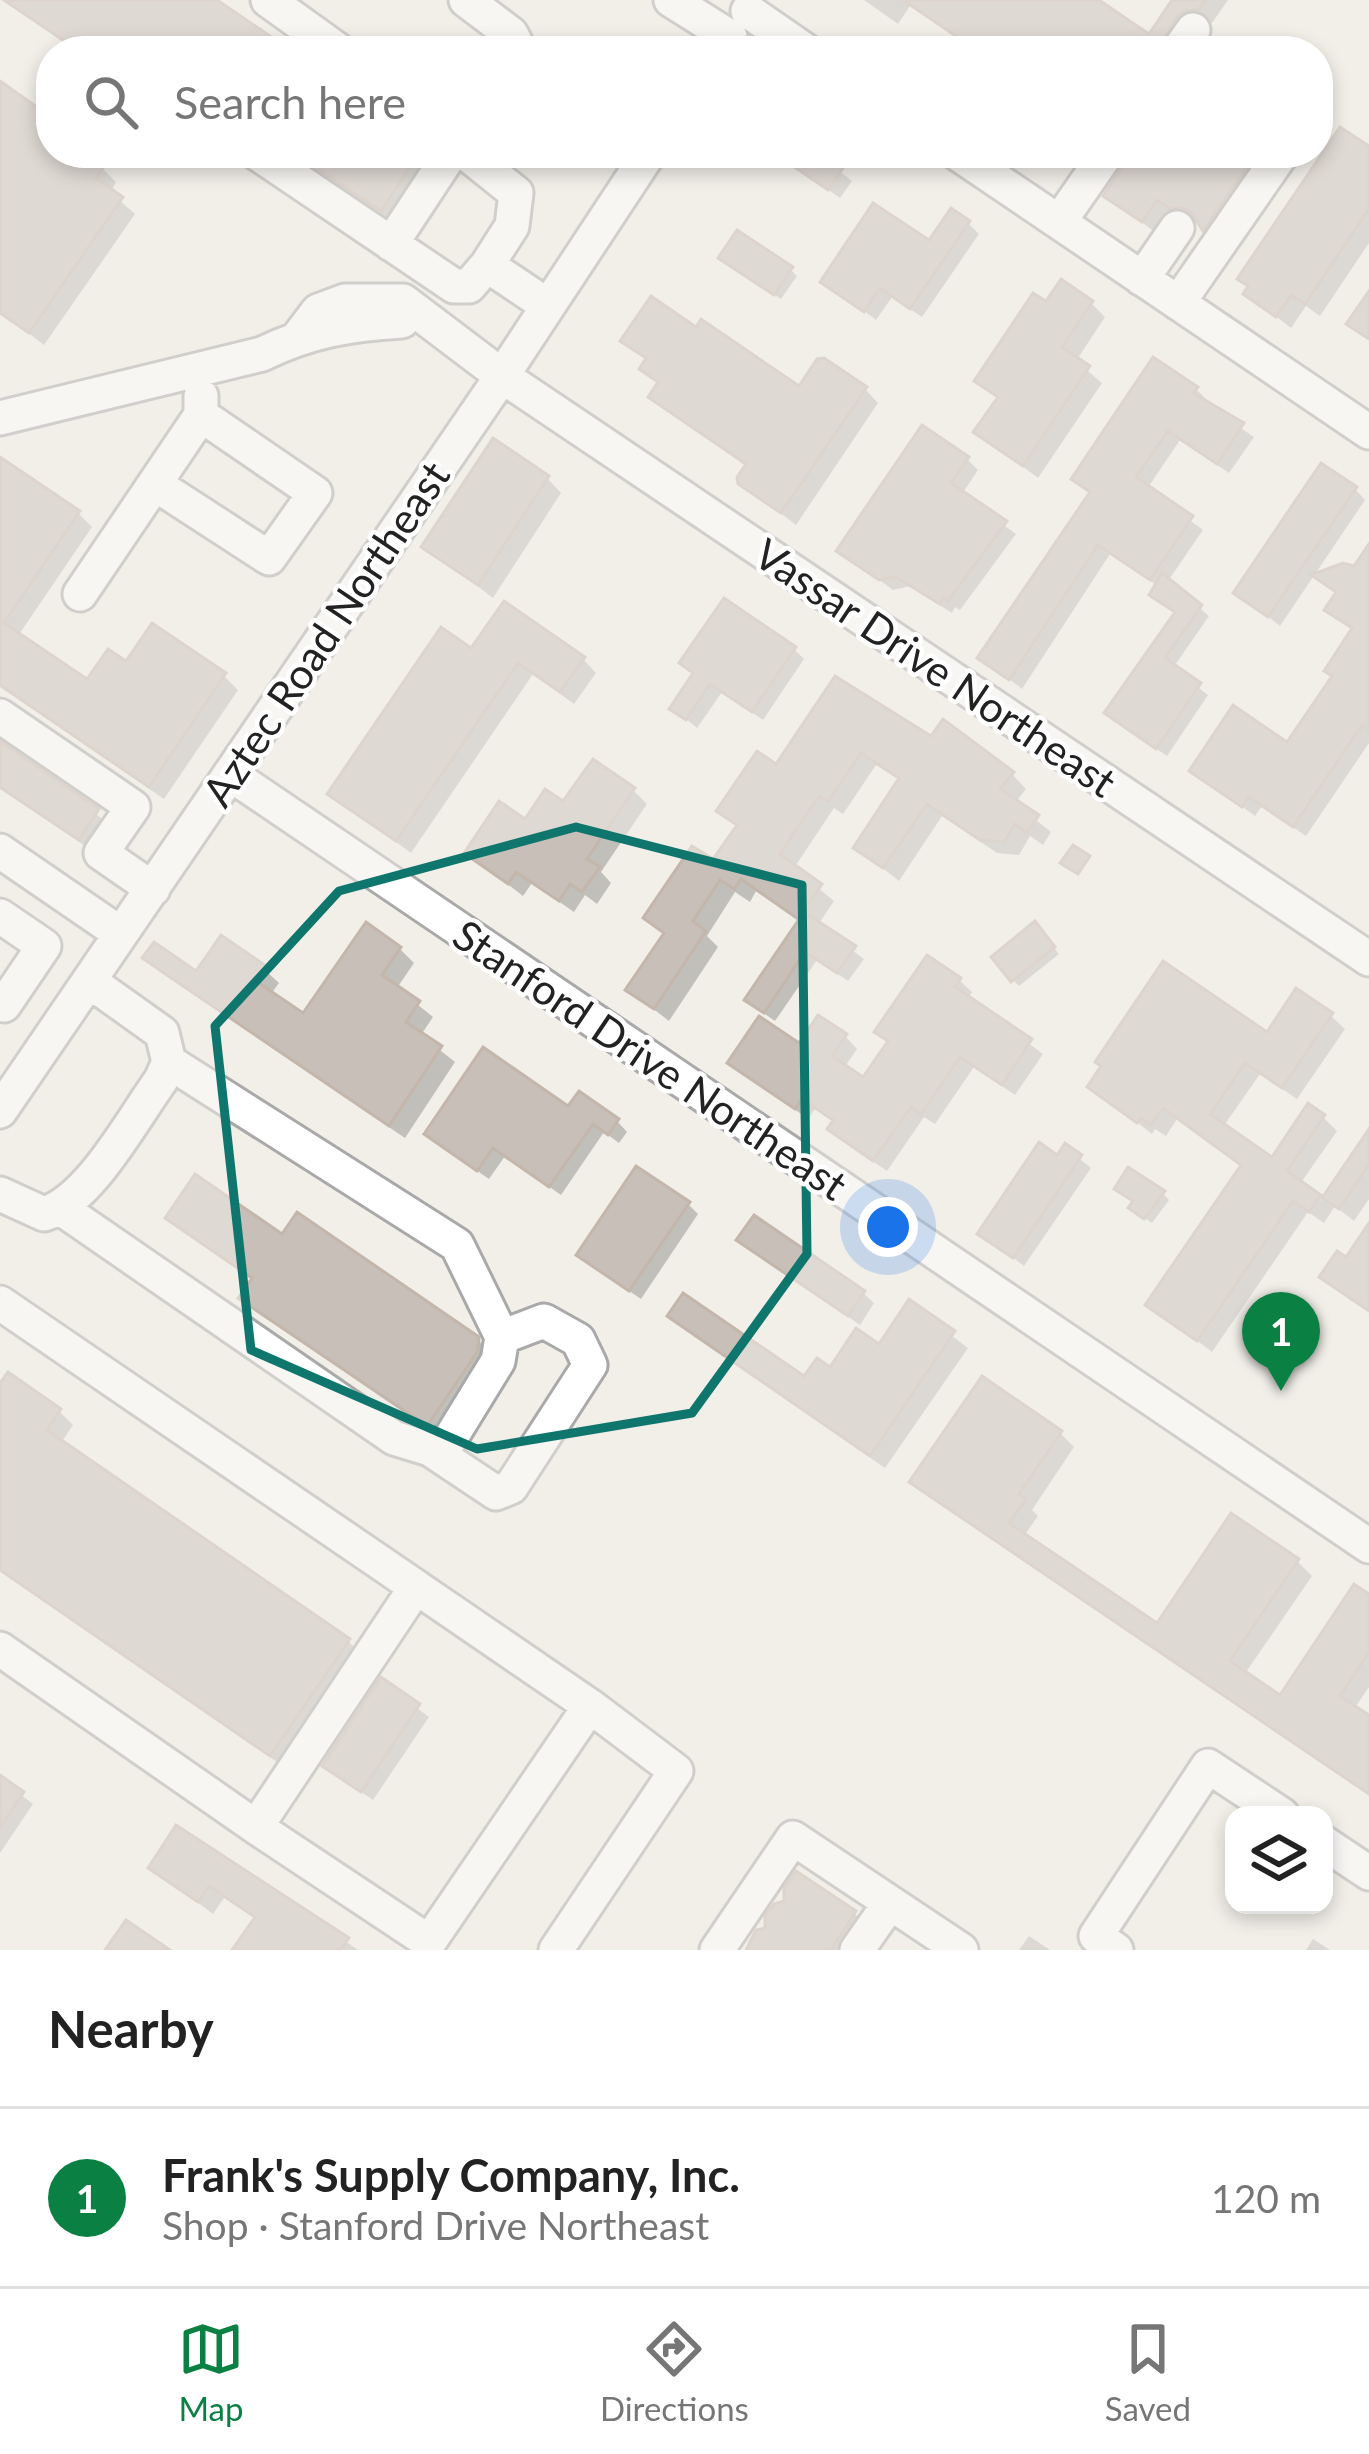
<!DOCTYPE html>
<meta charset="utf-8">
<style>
body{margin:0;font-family:Lato,sans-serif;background:#f6f6f6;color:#222}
.controls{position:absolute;right:36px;bottom:36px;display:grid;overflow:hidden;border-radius:24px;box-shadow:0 6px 18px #0003}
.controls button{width:108px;height:108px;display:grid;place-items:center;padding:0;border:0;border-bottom:3px solid #e0e0e0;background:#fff;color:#222;font:60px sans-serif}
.you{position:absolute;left:888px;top:1227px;width:42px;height:42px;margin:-30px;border:9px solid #fff;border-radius:50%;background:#1a73e8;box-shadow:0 0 0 18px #1a73e833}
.badge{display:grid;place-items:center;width:78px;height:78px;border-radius:50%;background:#0b8043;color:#fff;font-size:39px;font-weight:700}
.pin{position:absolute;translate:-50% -99px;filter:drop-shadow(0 3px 6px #0008)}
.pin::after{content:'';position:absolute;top:63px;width:42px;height:36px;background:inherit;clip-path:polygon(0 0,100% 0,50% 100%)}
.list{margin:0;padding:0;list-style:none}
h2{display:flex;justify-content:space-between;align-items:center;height:156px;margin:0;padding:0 48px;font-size:51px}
h2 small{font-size:39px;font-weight:400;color:#767676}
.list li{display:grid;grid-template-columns:78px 1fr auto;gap:36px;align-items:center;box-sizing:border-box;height:180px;padding:0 48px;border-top:3px solid #e0e0e0}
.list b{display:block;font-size:45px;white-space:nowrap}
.list p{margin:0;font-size:39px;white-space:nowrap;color:#767676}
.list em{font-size:39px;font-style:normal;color:#767676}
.icon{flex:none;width:66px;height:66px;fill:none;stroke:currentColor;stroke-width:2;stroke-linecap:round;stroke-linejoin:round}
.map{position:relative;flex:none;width:1369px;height:1950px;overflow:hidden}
.search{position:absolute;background:#fff;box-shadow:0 6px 18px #0003;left:36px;right:36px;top:36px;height:132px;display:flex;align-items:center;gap:30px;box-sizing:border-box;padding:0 42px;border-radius:48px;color:#767676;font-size:45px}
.sheet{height:336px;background:#fff}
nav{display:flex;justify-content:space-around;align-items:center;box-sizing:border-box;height:168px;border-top:3px solid #e0e0e0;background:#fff;font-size:33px;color:#767676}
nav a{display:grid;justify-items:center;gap:6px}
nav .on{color:#0b8043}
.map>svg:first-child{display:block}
.shadow{fill:#0003}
.building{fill:#c7bfb8;stroke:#c4b6ab;stroke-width:3}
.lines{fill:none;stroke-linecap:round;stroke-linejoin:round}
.minor-casing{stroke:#a9a9a9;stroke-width:39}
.minor{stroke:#fff;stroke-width:33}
.marked{fill:none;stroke:#0f766e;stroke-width:9;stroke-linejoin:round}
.labels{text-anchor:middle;stroke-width:9;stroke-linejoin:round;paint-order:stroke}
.street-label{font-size:42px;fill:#222;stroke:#fff}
</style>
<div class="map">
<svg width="1369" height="1950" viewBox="0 0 1369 1950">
<rect width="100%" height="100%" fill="#f2efe9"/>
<!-- shadow -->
<path class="shadow" d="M2,0H212L286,51H77Z
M864,0H1094L1150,38L1176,0H1228L1212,23L1197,24L1175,51H976L910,6L898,24Z
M0,85L51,120V153H96L106,163L102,168L116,182L110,192L135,214L44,345L0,311Z
M1369,150V243L1320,316L1306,306L1291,328L1246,293Z
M289,153H433L396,223Z
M774,153H816L852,181L840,198Z
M1071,153H1107L1079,174L1066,161Z
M1130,153H1282L1218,242L1200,222L1187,221L1172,211L1157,234L1107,195Z
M968,223L979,234L922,317L892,297L876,320L824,281L929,245Z
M728,264L791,270L797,276L781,299Z
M1091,303L1105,317L1076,361L1102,383L1038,478L977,432L1000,399L978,380Z
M624,341L800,390L865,389L878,403L796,525L741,483L747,467L652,397L660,385L643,368L647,361Z
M1196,389L1207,400L1205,404L1254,437L1229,473L1180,440L1147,489L1203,530L1168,581L1209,616L1173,668L1208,695L1167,756L1117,722L1177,613L1162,603L1158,586L1110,554L1022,689L981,657L1092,494L1075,478Z
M967,459L978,470L962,494L1016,534L960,610L955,607L952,613L910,586L893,590L840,551Z
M0,460L78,513L92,527L18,636L87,683L127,665L153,627L224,676L238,690L164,799L0,687Z
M547,478L561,493L493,598L425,546Z
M1355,489L1365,500L1280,626L1237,593Z
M1369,551V743L1306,836L1262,806L1255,816L1193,771L1288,746L1335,677L1354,631L1328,610L1339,594L1316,576L1355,570Z
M794,649L804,659L763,720L722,692L697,728L673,708L696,675Z
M472,652L583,659L596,673L574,704L533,674L411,853L330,793Z
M932,740L1012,774L1026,789L1015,803L1051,832L1043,845L1030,836L1019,855L997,853L942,816L899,881L857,848L901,781L876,765L843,814L834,808L794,868L834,901L818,925L864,959L848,981L817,960L775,1021L759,1010L748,1000L801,922L756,891L750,902L735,892L707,936L718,947L669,1021L629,990L666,935L647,918L714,863L738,828L720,810L777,768Z
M0,743L112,826L94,852L0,789Z
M633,790L647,804L601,872L611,883L597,904L585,895L574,912L532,883L523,896L467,853L564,805Z
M1041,932L1059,954L1019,986L1013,980Z
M222,939L264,969L279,983L271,994L304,1017L400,949L414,963L397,988L433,1017L421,1035L455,1062L405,1138L160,972L146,958L196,975Z
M959,980L972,992L968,999L1043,1054L1015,1095L974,1067L935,1124L924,1117L887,1171L843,1141L830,1129L835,1122L815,1109L808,1119L731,1063L845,1036L857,1049L844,1068L864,1082L890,1043L878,1031Z
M1331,1016L1345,1029L1297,1099L1260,1074L1223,1127L1273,1161L1323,1117L1337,1131L1300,1184L1323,1201L1369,1132V1199L1354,1221L1335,1206L1324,1223L1308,1212L1212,1352L1149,1304L1243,1167L1177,1119L1166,1136L1155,1129L1152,1134L1091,1086Z
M569,1110L617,1121L627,1132L619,1143L604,1132L561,1195L505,1156L489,1179L438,1144Z
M1066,1148L1091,1168L1024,1266L981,1234Z
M1163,1193L1169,1200L1152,1223L1139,1214L1135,1202Z
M688,1204L698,1214L641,1299L591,1265Z
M169,1218L283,1238L477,1339L492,1354L441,1438L256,1311L242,1297L254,1280L183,1232Z
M740,1240L863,1293L874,1303L860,1325Z
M910,1304L968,1348L885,1468L685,1330L671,1316L805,1381L879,1348Z
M0,1388L59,1411L73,1425L61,1443L348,1641L363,1656L286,1768L0,1571Z
M1060,1433L1074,1447L1032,1510L1038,1516L1024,1536L1158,1627L1297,1561L1312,1576L1244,1675L1280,1699L1369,1597V1687L1354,1709L1369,1719V1795L928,1496L913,1482Z
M382,1682L429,1717L373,1800L337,1776Z
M0,1779L33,1804L0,1853Z
M152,1868L273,1890L358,1950H236L257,1919L224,1898L213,1914Z
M854,1913L869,1927L854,1950H749Z
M1029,1936L1050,1950H1019Z
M1313,1939L1330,1950H1306Z"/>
<!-- building -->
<path class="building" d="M4,0H217L292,51H79Z
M903,0H1099L1149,34L1172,0H1206L1198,10L1185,11L1176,18L1157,51H978Z
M0,81L51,117V153H86L104,166L96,178L123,197L29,333L0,313Z
M1340,127L1369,146V209L1305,304L1291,295L1276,317L1243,294L1248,286L1237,279Z
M295,153H420L381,211Z
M774,153H835L830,159L843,168L828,190Z
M1128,153H1256L1203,231L1190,211L1180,207L1170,209L1157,200L1142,222L1103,196L1124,165Z
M873,203L929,240L951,208L970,221L910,309L880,288L864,312L820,282Z
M737,230L793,267L774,295L718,258Z
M1061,279L1093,301L1062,347L1090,366L1023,466L973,432L998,397L974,381L1033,293L1046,301Z
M1369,291V339L1346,324Z
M651,296L696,327L701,319L799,386L817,359L824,358L867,387L781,513L738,484L737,477L746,464L648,397L658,382L639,369L646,358L620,341Z
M1153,357L1198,387L1193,393L1244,423L1217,464L1168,431L1136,477L1193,516L1150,580L1098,545L1009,680L977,658L1090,492L1071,479Z
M922,425L969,457L951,483L1007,521L948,601L943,598L940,604L896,577L879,580L836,551Z
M493,438L549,476L478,585L421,547Z
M0,457L80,511L4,623L87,679L108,649L126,661L152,623L226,673L149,787L0,685Z
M1321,463L1357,487L1268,617L1233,593Z
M1369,544V730L1362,725L1293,827L1249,797L1242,807L1189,771L1233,705L1287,742L1332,676L1324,671L1352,628L1324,610L1336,592L1311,575L1343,563L1354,566Z
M1162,573L1202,605L1165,658L1201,683L1156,749L1104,713L1175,612L1149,595Z
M724,598L796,647L752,712L710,684L686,720L669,709L693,673L679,663Z
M504,601L585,657L560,692L518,663L396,841L327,794L441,627L471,648Z
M835,676L931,736L943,719L1014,772L1000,789L1039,815L1027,833L1015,824L1004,842L980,840L927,804L883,868L853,848L899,778L861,753L828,802L819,796L780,854L822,884L798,919L741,879L734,889L720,880L693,921L706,931L654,1009L625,990L664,933L643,918L692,846L713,859L737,825L716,811L757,751L776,764Z
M0,741L99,809L79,840L0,787Z
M593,759L635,788L587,859L600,867L582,892L570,884L559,901L516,872L508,884L464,853L499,801L525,819L545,789L563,801Z
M1073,845L1090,856L1078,874L1060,863Z
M804,912L856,946L837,973L805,952L764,1013L744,1000Z
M1035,921L1055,947L1011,982L991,957Z
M366,922L401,947L382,975L420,1001L406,1022L442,1046L389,1126L142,958L154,942L196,971L221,935L266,966L256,981L303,1013Z
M927,955L961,978L955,987L1032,1039L1002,1085L960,1057L921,1114L911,1107L873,1161L827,1129L833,1120L802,1099L795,1109L727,1063L759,1016L799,1043L818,1015L847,1034L832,1056L863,1077L888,1041L874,1032Z
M1163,961L1267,1032L1296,988L1333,1013L1282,1088L1245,1063L1210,1114L1272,1157L1308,1103L1325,1115L1287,1171L1321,1195L1309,1212L1293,1201L1197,1341L1145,1305L1241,1165L1163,1108L1151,1125L1141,1118L1137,1123L1087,1087L1101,1066L1095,1062Z
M483,1047L568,1106L579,1091L619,1119L608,1135L593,1124L549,1187L493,1148L477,1171L424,1134Z
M1369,1129V1164L1339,1209L1322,1198Z
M1039,1142L1057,1155L1065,1143L1082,1155L1013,1258L977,1234Z
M636,1166L690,1202L629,1291L576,1255Z
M1128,1167L1165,1191L1144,1219L1128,1208L1133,1201L1114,1189Z
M195,1174L282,1234L297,1212L479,1337L478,1351L427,1426L238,1298L252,1278L165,1218Z
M754,1215L865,1291L848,1316L736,1240Z
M1369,1223V1311L1319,1277L1337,1251L1346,1257Z
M683,1293L804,1376L817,1358L830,1367L856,1328L879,1344L909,1299L955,1331L870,1456L667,1316Z
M8,1372L61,1409L47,1430L350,1639L270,1756L0,1570V1383Z
M982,1376L1062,1431L1019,1494L1026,1499L1009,1523L1157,1623L1231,1513L1299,1559L1230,1661L1280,1695L1354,1584L1369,1594V1652L1340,1696L1369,1715V1794L909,1482Z
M381,1677L420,1704L361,1792L322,1766Z
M0,1775L24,1792L0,1828Z
M176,1825L349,1938L340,1950H232L255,1917L209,1886L198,1902L148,1868Z
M796,1871L856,1911L831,1950H746L756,1930L765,1928V1916L774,1904L784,1901V1888Z
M126,1920L170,1950H105Z"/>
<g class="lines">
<defs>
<path id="minor" d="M268,0L339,51
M466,0L511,34L520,51
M671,0L730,37
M748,11L806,51
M1178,51L1193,30
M257,153L454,286H469L487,265L548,306
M466,153L516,193L512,226L487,265
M957,153L1369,432
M1059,222L1107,153
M391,244L451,153
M1142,279L1177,228
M1178,303L1282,153
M299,336L318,311L345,301H403L502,376L1369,959
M0,418L262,354C309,331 350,324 402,321
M155,484L269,558L315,493L201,415
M80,594L201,415V396
M0,716L133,807L101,853L153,889
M230,774L1369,1546
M0,851L121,934
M0,916L44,946L4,1005
M0,1111L502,376L649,153
M0,1194L44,1214C90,1200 132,1120 161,1080L169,1062L162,1033L89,981
M62,1209L394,1438L430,1449L450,1439L498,1361L502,1337L457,1245L169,1062
M0,1303L416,1587L256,1827L0,1649
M430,1449L496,1493L511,1487L590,1365L578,1340L544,1321L502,1337
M256,1827L429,1942L590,1706L416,1587
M1324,1843L1369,1873
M556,1950L676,1771L590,1706
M717,1950L793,1838L961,1950
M857,1950L890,1903
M1116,1950L1096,1936L1208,1766L1282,1815"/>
</defs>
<!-- minor casing -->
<use href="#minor" class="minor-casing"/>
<!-- minor -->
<use href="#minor" class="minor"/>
</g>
<!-- marked area -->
<path d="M0 0H1369V1950H0ZM576,827L802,885L807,1254L692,1413L477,1449L251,1350L215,1026L339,891Z" fill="#f2efe9" fill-opacity=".55" fill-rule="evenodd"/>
<path class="marked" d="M576,827L802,885L807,1254L692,1413L477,1449L251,1350L215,1026L339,891Z"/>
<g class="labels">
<!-- street labels -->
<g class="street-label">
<text transform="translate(326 634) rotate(-56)" y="15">Aztec Road Northeast</text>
<text transform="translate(935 668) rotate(34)" y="15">Vassar Drive Northeast</text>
<text transform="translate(650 1060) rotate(34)" y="15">Stanford Drive Northeast</text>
</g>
</g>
</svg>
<div class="controls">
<button><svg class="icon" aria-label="layers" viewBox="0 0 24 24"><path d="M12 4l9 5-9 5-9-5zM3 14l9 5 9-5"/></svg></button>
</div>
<div class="you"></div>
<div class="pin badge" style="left:1281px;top:1391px">1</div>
<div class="search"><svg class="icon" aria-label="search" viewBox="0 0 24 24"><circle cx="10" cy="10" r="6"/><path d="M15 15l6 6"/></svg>Search here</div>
</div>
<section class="sheet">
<h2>Nearby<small></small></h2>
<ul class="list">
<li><span class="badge">1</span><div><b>Frank's Supply Company, Inc.</b><p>Shop · Stanford Drive Northeast</p></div><em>120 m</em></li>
</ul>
</section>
<nav>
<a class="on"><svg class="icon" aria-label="map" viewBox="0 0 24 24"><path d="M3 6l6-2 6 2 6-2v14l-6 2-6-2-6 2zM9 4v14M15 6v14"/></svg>Map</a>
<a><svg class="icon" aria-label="directions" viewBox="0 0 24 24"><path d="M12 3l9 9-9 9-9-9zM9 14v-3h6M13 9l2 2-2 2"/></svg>Directions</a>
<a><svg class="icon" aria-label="saved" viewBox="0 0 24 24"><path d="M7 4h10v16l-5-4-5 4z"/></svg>Saved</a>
</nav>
